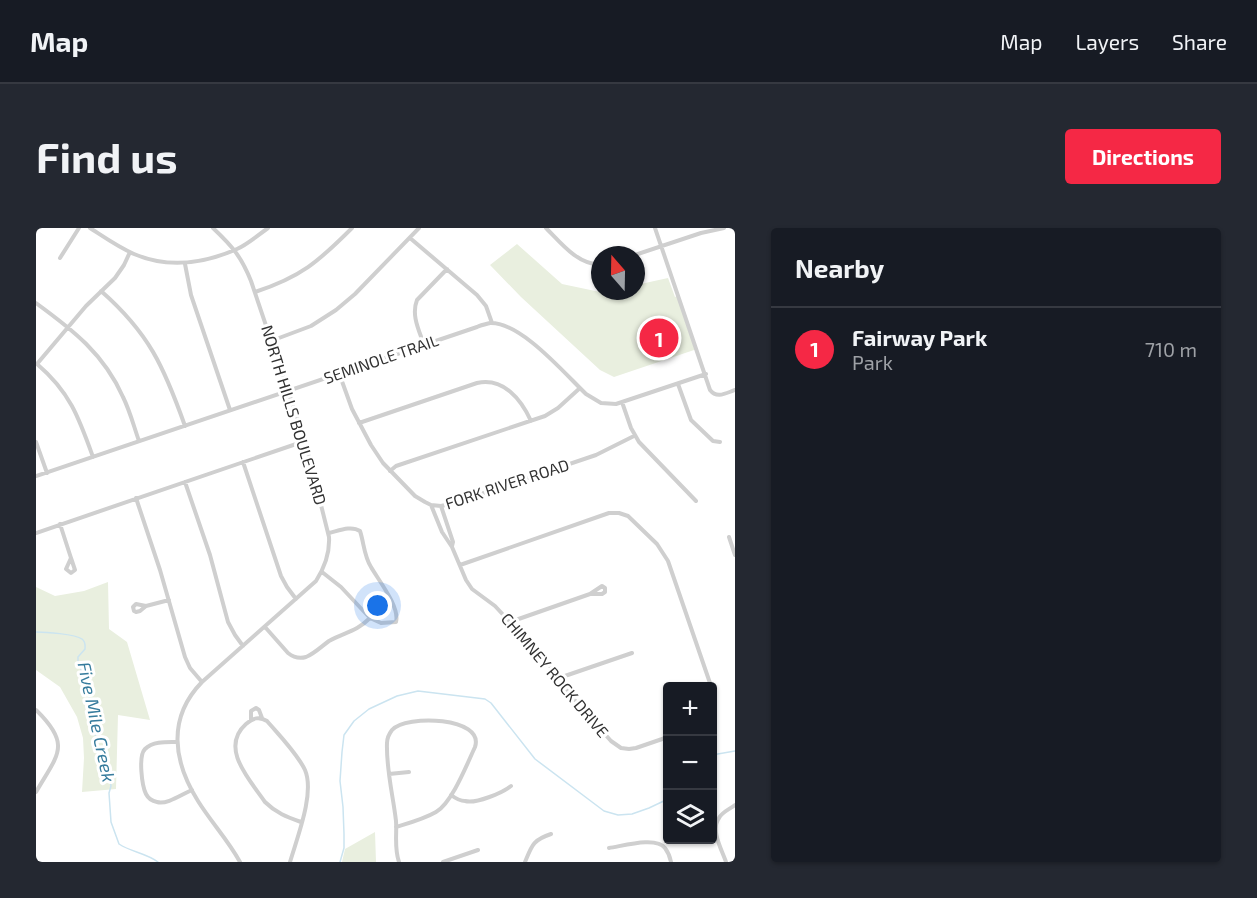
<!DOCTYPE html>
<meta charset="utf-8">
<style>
body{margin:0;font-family:"Exo 2",sans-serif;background:#242831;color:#f1f3f6}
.controls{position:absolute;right:18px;bottom:18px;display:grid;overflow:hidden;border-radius:6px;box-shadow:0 2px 4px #0004}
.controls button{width:54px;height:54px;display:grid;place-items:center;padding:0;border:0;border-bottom:2px solid #363941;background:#171b24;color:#f1f3f6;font:30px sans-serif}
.compass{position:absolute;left:555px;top:18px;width:54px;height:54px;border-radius:50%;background:#171b24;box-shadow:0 2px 4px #0004;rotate:340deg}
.you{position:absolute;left:342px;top:378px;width:21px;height:21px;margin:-15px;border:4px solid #fff;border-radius:50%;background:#1a73e8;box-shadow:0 0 0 9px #1a73e833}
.badge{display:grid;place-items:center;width:39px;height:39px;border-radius:50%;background:#f52845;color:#fff;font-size:20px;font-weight:700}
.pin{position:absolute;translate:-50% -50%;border:3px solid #fff;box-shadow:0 2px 6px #0006}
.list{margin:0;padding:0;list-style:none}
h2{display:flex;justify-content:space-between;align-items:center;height:78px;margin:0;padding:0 24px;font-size:26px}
h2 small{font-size:20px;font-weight:400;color:#9ea1a6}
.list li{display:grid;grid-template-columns:39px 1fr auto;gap:18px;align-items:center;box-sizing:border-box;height:84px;padding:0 24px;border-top:2px solid #363941}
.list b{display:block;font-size:22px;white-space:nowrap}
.list p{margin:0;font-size:20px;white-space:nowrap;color:#9ea1a6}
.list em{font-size:20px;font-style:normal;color:#9ea1a6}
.icon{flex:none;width:33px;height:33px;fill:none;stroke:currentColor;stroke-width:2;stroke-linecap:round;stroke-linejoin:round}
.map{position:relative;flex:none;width:699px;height:634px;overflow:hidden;border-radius:6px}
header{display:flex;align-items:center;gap:36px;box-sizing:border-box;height:84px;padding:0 30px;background:#171b24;border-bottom:2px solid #363941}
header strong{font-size:28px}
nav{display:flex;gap:33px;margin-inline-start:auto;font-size:21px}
.intro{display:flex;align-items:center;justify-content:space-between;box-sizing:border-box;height:144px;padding:0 36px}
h1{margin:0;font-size:42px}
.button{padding:15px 27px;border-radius:6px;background:#f52845;color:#fff;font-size:21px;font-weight:700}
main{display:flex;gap:36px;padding:0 36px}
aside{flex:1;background:#171b24;border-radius:6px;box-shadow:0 2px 4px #0004}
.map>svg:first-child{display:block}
.green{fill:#e9efdf}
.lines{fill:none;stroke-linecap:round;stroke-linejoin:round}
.stream{stroke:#cbe4f0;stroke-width:1.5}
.minor{stroke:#cfcfcf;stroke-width:4}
.labels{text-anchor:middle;stroke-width:6;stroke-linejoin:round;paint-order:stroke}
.street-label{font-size:16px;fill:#323232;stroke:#fff}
.water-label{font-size:18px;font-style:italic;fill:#377c9d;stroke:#fff}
</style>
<header>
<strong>Map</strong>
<nav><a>Map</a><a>Layers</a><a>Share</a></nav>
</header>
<div class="intro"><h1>Find us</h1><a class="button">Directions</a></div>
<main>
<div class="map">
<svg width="699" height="634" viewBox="0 0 699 634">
<rect width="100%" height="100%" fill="#fff"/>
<!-- green -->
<path class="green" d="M481,16L526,56L564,64L600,63V57L632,50L639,69L643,67L661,121L578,149L564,142L485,69L454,37Z
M72,354L73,401L91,414L114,492L82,487L80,561L46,564L48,530L47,510L41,489L24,459L0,442V359L19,368L48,363Z
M339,604L340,634H306L309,621Z"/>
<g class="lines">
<!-- stream -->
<path class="stream" d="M0,404C9,404 39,406 46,411C50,414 49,417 49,421L42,429V433L52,462L62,522L71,541L74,553L75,558L73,565L75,594L83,616C95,624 110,625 122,634
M676,527L699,523
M304,634L308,620V606L307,579L304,553L306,524L308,507L318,493L333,481L361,468L382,463L449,471L455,475L499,531L568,583L582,587L596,586L613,580L632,571"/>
<!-- minor -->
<path class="minor" d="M54,0C68,9 82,19 98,26C133,41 167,36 201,21C212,16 222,7 232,0
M177,0C196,18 205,28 215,53L269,213L293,309C294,326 289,339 280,353L166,454C131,490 137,533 162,573C175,594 192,612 204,634
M510,0C526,16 540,35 564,37
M619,0L674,162C681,171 690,165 699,162
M374,10L441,67L450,78L456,95
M599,27L665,5L688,0
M24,30L43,0
M149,36L155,67L194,182
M65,63C113,105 128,139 149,198
M219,64C265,49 282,34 316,0
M0,75C37,102 68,126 87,169C94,183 98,199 103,213
M235,113L275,98L300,82L319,66L383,0
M388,117C383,102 375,87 381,72L411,41
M1,136L50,78L79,50L88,37L94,24
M1,136C34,164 43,190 57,229
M303,145L316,181L335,217L347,235L379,268L389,274L395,277L405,278L418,275L560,227L598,208
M642,156L655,192L677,213L684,214
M586,174L595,200L603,214L660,273
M323,195L441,155C467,149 485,171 495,193
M0,214L11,245
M207,234L245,348L251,359L260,371
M354,243L360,238L509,188L522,180L544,160
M0,248L441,99C445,97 450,96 454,95C485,94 528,145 550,166L565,175L580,176L670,146
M149,254L174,327L192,394L199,407L207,418
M100,270L124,342L149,429L154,440L166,454
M395,277L406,304L416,319L430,352L436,361L459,378L512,435L535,468L575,513L585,520L593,521L600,520L632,509
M405,278L417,314L416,318
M24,296L35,330
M0,305L269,213
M693,309L699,327
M35,330L39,342L35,345L30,341Z
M424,337L573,285H583L592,288L621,316L632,333L675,458
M286,344L305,359L334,390
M100,376L110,378L104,383L100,384L98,383L97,379Z
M110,378L133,372
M474,394L554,366L566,358L569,360V364L566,366H554
M229,399L252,425C257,429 263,431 270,429C278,426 286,418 293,413C309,404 320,404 334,390L345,395L360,394C364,379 343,353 335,339C328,328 328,315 324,303C315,297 302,303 293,305
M523,450L596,425
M0,482C36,517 22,526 0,564
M215,492V483L220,480L223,482L226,490
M141,514C131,514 117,513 109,521C102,528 106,558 110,566C112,570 116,573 121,574C131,577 146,566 156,562
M353,546L373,544
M415,567C419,570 424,573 429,573C440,576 466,565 475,558
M360,599C373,595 388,591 400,584C416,575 431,536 439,519C449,489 370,486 356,502C353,506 351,510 351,515C350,541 357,567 360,593C361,607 358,620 363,634
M573,620C587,618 620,608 629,620C632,624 634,629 635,634
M254,634C261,610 279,565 269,542C261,525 243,507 231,493C223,488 217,490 210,496C183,520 214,552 229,574C240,585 251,589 265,594
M407,634L442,622
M489,634C496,617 497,612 515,606
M690,634C686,622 674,602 683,590C686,584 694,581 699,577"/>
</g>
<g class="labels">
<!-- street labels -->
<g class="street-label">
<text transform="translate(345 131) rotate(-19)" y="6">SEMINOLE TRAIL</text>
<text transform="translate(258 187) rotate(73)" y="6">NORTH HILLS BOULEVARD</text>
<text transform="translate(471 256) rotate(-18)" y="6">FORK RIVER ROAD</text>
<text transform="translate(519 447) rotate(50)" y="6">CHIMNEY ROCK DRIVE</text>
</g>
<!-- water labels -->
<g class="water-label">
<text transform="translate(60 494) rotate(78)" y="6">Five Mile Creek</text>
</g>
</g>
</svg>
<div class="controls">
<button>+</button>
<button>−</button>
<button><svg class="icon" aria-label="layers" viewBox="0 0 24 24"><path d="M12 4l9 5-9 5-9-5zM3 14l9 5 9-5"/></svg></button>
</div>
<svg class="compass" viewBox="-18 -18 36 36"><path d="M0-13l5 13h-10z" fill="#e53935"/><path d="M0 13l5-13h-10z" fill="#9ea1a6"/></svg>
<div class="you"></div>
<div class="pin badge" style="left:623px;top:110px">1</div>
</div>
<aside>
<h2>Nearby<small></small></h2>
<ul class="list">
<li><span class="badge">1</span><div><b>Fairway Park</b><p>Park</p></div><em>710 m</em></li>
</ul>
</aside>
</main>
